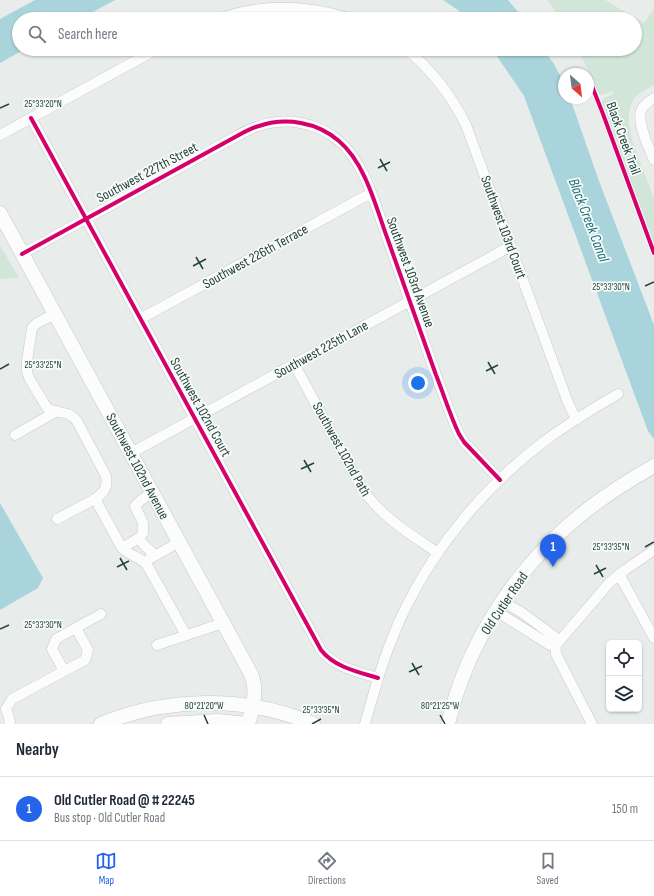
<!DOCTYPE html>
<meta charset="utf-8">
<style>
body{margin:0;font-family:"Sofia Sans Condensed",sans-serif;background:#f2f2f3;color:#1f2937}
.controls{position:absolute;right:12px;bottom:12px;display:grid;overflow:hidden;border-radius:6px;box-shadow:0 1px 3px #0004}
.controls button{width:36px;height:36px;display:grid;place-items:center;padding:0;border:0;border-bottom:1px solid #e0e1e3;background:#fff;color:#1f2937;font:20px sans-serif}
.compass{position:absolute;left:558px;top:68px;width:36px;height:36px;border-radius:50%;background:#fff;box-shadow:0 1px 3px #0004;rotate:152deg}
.you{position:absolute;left:418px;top:383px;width:14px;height:14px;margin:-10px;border:3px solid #fff;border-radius:50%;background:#1a73e8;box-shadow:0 0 0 6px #1a73e833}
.badge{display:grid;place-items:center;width:26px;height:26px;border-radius:50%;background:#2563eb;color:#fff;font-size:13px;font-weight:700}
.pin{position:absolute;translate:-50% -33px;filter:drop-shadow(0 1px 2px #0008)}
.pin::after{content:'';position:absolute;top:21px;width:14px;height:12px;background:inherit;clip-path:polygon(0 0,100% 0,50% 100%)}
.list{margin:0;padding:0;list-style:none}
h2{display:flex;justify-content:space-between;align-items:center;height:52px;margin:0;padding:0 16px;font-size:17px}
h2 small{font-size:13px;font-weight:400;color:#747a83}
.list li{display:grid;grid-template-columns:26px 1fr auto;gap:12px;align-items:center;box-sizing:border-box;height:64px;padding:0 16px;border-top:1px solid #e0e1e3}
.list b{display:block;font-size:15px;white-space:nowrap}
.list p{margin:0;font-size:13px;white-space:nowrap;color:#747a83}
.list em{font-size:13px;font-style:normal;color:#747a83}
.icon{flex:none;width:22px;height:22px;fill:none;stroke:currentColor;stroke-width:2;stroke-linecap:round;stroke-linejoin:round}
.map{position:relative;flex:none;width:654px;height:724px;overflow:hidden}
.search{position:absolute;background:#fff;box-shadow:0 1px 3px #0004;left:12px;right:12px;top:12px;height:44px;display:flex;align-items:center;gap:10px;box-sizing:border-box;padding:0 14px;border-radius:22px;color:#747a83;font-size:15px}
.sheet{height:116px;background:#fff}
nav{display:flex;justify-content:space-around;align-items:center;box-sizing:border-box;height:56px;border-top:1px solid #e0e1e3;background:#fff;font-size:11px;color:#747a83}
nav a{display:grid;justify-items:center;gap:2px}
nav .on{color:#2563eb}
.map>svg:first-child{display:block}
.green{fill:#d1e6d8}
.water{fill:#a9d4db}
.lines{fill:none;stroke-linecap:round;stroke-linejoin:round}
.street-casing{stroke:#c5cac8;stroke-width:11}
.secondary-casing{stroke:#c3cbc8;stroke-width:15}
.street{stroke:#fcfcfc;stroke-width:10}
.secondary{stroke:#fcfcfc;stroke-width:14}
.cycleway-casing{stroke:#f7fbf9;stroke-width:6}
.cycleway{stroke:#d6006c;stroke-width:4}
.ticks{fill:none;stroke:#24423a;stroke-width:1.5}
.labels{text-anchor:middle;stroke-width:3.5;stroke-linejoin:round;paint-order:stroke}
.street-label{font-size:14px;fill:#24423a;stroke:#f7fbf9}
.water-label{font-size:15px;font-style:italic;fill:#1c6f80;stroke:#f7fbf9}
.ticks-label{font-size:10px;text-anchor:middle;fill:#24423a;stroke:#f7fbf9;stroke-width:3.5;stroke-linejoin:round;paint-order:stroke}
</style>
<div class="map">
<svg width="654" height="724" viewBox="0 0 654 724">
<rect width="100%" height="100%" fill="#e8edeb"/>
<!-- green -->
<path class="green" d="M547,0H605L644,23L654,8V85C647,89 639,92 634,99C617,123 647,173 654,199C654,209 654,233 654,245L602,102L604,98L614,94L613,91L602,95L599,94L578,49H635V19H561Z
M0,245L19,278L0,279Z"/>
<!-- water -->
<path class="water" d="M35,0H115L80,19H19V49H25L0,63V19Z
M443,0H508L524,19H471Z
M492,49H543L554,64L564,83V98H570L599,181L654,325V439L648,431L524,96Z
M0,503L43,578L38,588L0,610Z"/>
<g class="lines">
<defs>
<path id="street" d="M219,19C260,3 309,5 351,19
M406,49C432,70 451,95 466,125L567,400L576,420
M654,98C649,101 643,105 641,111C637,124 649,148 654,160
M31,118L321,650C334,667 358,672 378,678
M0,135L157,49
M22,254L237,136C244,132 251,128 259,126C286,117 317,122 339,141C366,164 376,208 388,240C404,285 420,330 436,375C444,395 450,415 459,434L464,442L500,480
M55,314L37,323L32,328L27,361V371L29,378L47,408C59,415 69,409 78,423L106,476C108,487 104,493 95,499L122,548C130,556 140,557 147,565L186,635
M140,319L371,193
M294,364L360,485C379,516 409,533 438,553
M15,435L57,411
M131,453L511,246
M57,519L95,499
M139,538L144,545L155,555
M122,548L139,538L143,533V523L135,506L140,501L152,492
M144,562L179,542
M619,574L654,638
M502,601L521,612L555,637L556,654L592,724
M496,611L550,645H556
M157,645L223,623
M556,645L610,582L625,570L654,550
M64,671L52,649L56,639L101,614
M9,724L10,721L6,709L12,699L85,660L88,650L76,628
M365,724C376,684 387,645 406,607C437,544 486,486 542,443C566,425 592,409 618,394"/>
<path id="secondary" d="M0,213L251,674C258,690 253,707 248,724
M101,724C167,697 247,695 313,724
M168,724L217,721L248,724
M448,724C468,639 520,562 588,509C609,493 631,479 654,466"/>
</defs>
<!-- street casing -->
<use href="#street" class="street-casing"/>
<!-- secondary casing -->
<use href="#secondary" class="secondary-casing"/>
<!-- street -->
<use href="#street" class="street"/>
<!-- secondary -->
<use href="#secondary" class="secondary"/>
<defs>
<path id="cycleway" d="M588,76L603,114L654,253
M31,118L321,650C334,667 358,672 378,678
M22,254L237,136C244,132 251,128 259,126C286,117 317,122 339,141C366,164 376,208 388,240C404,285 420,330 436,375C444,395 450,415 459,434L464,442L500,480"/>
</defs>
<!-- cycleway casing -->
<use href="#cycleway" class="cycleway-casing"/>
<!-- cycleway -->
<use href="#cycleway" class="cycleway"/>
</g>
<!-- ticks -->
<path class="ticks" d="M0,108L9,104M380,159L387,171M378,168L390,162M196,257L203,269M193,266L206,259M645,286L654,282M488,362L495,374M0,369L9,364M486,371L498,365M304,460L311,472M301,469L314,463M645,547L654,542M120,558L127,570M596,565L603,577M117,567L129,561M594,574L606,568M0,629L9,625M412,663L419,675M409,672L422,666M204,715L208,724M440,715L445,724M312,724L321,719"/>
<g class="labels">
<!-- street labels -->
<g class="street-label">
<text transform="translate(624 138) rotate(70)" y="5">Black Creek Trail</text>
<text transform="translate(147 172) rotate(-28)" y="5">Southwest 227th Street</text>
<text transform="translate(504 227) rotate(70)" y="5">Southwest 103rd Court</text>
<text transform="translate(255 256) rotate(-29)" y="5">Southwest 226th Terrace</text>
<text transform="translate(411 272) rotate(70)" y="5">Southwest 103rd Avenue</text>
<text transform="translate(321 349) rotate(-29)" y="5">Southwest 225th Lane</text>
<text transform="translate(201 407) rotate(61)" y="5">Southwest 102nd Court</text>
<text transform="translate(342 449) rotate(61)" y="5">Southwest 102nd Path</text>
<text transform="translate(138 466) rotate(62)" y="5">Southwest 102nd Avenue</text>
<text transform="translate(504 603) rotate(-56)" y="5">Old Cutler Road</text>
</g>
<!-- water labels -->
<g class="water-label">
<text transform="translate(589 220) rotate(69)" y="5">Black Creek Canal</text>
</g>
</g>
<g class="ticks-label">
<text x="43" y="107">25°33'20"N</text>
<text x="611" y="290">25°33'30"N</text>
<text x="43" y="368">25°33'25"N</text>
<text x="611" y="550">25°33'35"N</text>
<text x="43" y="628">25°33'30"N</text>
<text x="204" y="709">80°21'20"W</text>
<text x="440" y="709">80°21'25"W</text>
<text x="321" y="713">25°33'35"N</text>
</g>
</svg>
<div class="controls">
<button><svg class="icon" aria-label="locate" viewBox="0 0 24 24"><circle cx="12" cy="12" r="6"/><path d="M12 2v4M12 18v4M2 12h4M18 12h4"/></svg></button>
<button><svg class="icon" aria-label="layers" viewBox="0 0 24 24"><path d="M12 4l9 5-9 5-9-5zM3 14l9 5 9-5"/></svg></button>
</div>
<svg class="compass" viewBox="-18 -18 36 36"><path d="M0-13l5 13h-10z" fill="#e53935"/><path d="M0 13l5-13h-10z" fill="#747a83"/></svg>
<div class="you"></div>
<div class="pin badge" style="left:553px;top:567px">1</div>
<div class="search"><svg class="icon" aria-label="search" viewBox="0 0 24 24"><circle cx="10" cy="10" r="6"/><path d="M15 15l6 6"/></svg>Search here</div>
</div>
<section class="sheet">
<h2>Nearby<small></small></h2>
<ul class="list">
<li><span class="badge">1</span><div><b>Old Cutler Road @ # 22245</b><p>Bus stop · Old Cutler Road</p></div><em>150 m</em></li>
</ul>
</section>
<nav>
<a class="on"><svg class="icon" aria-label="map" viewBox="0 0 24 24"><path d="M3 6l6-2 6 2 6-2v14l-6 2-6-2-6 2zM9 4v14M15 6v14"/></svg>Map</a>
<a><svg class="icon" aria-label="directions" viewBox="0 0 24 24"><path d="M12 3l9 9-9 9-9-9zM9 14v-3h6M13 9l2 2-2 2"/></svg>Directions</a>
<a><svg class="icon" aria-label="saved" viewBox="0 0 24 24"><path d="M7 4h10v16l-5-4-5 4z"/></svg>Saved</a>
</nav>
